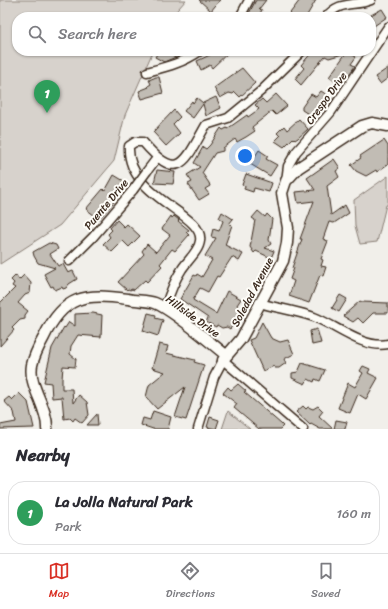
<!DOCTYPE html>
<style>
body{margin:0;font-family:Sriracha,sans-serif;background:#f2f2f3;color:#2b2b33}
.you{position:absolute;left:245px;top:156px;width:14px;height:14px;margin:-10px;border:3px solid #fff;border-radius:50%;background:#1a73e8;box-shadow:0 0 0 6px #1a73e833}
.badge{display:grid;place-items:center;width:26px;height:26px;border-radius:50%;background:#d93025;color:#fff;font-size:13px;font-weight:700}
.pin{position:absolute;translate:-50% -33px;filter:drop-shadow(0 1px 2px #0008)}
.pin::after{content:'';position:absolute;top:21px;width:14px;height:12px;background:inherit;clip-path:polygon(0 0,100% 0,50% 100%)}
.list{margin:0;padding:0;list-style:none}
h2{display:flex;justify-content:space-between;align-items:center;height:52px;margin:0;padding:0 16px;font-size:17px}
h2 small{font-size:13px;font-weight:400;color:#7c7c81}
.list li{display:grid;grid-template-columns:26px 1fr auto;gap:12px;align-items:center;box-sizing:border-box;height:64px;margin:0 8px 8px;padding:0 8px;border:1px solid #e1e1e2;border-radius:16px}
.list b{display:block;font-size:15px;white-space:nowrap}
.list p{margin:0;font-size:13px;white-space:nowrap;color:#7c7c81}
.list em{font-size:13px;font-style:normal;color:#7c7c81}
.icon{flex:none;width:22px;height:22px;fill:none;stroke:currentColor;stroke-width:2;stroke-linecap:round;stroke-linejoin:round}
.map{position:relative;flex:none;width:388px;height:429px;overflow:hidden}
.search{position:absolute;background:#fff;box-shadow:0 1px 3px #0004;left:12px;right:12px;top:12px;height:44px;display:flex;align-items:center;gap:10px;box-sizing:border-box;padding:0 14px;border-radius:16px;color:#7c7c81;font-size:15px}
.sheet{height:124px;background:#fff}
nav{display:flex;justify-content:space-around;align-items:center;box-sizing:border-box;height:56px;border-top:1px solid #e1e1e2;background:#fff;font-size:11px;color:#7c7c81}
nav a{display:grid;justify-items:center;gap:2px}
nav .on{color:#d93025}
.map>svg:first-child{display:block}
.green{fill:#d7d2cc;stroke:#897e75}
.building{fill:#c1bcb4;stroke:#3b2a1e}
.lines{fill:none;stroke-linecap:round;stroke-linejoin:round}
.minor-casing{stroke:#3b2a1e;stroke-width:11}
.tertiary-casing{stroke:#3b2a1e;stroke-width:13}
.minor{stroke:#fdfcf7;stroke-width:8}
.tertiary{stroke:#fdfcf7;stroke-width:10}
.minor-bridge-casing{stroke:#3b2a1e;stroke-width:11;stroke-linecap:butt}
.minor-bridge{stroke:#fdfcf7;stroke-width:8}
.labels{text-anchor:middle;stroke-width:4;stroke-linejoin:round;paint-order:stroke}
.street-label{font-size:11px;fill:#3b2a1e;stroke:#fdfcf7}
</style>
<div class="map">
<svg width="388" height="429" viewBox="0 0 388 429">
<rect width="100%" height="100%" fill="#f1efea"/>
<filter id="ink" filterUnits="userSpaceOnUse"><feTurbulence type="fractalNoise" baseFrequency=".025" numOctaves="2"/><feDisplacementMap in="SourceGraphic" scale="8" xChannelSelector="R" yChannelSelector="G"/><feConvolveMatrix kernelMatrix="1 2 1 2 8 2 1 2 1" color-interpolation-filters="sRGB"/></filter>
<g filter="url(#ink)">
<!-- green -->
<path class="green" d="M0,0H186L171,17H17V51H153L125,115L114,161L60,225L0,264Z
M388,176V205H386L377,242L360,244L355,226L354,200Z
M228,411L250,429H222Z"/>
<!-- building -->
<path class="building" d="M199,0H220L211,11Z
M256,0H266L259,9L262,10L258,17H247Z
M300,0H316L306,17H287Z
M382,9L387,17L371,28V15Z
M159,51H190L164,62L155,57Z
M209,51H230L212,68L210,65L201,70L197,61L212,54Z
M313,51H356L353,55L356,57L351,64L355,66L341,86L329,77L346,53L329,58L325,56L301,85L295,79L304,68L301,65Z
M242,68L255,83L240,97L235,92L233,94L229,93L220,98L214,88Z
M388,68V78L380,84L375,77Z
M156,77H159L163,93L142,99L139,91L149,87L148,86L151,84L149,80Z
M321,91L333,99L325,111L323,109L320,114L317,112L313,117L302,110V107L311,94L316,97Z
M276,94L287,106L276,115L272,111L252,127L255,131L246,137L237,142L235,139L223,148V151L215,153L202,173L209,183L210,186L205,189L209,194L199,200L188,184L192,182L187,175L200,167L194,163L203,147L206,149L210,145L221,128L223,130L227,128V129L247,115L248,117L259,109L255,105L262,99L266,103Z
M216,97L221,108L206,116L203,104L193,118L184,111L192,101L193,103L197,98L203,103Z
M174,110L180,117L173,124L180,133L166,146L153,132Z
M299,119L308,129L298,138L295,140L293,138L284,147L275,141L280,136L277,133L284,126L287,130Z
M384,140L388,146V164L377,172L376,170L366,176L356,171L351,165L361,158L360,156Z
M259,150L268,156L266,159L277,165L270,176L250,164Z
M334,159L340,168L336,171L339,177L327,186L331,215L345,205L349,213L334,223L329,222L323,239L328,241L321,259L323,260L321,266L326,267L323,276L320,275L309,303L289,296L294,281L290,279L294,268H292L302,239H300L314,201L298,203L296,192L315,190L307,178Z
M157,170L175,172L173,184L154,183Z
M246,174L272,183L269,192L254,188L253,192L244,189L245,186L242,185Z
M114,175L124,181L116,195L118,197L99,219L86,209L103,189L105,191Z
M258,211L265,217L267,214L272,219L269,240L271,244L265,248L274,251L271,258L256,251L254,253L250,247L255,220L252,218Z
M222,212L233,219L229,224L232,225L225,245L243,254L239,261L232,257L219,277L217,276L208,292L200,288L193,300L216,314L227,291L241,299L237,305L242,310L239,315L240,316L237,323L235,322L230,329L227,327L222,328L217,325L216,327L206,322L208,318L180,299L194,275L196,276L197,274L202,277L212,260L205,256L216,238L211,237L213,229L219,231L223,221L219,218Z
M171,216L172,218L174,216L179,220L178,221L189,230L186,232L189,235L175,251L172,249L160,264L162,266L147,282L145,280L134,290L132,289L130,290L128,289L127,290L118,282L144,254L142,251L147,244L156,252L170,235L162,229Z
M117,220L124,227L127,224L140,236L129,247L123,241L112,252L103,244L110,237L108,234L112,230L110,228Z
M49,243L56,245L58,249L50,254L58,266L63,264L68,273L73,271L77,279L69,284L66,288L63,289L62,287L55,290L53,286L51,287L44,274L55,268L38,263L34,256L33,252Z
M16,275L19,280L24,275L31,283L30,293L25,295L18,303L28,311L25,315V319L20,320L12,328L14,330L0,346V303L15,288L12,286L14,283L11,280Z
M340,295L347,299L339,312L332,308Z
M360,301L362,302L388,303V313H373L363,323L358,318L353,322L343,316Z
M93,313L102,315L101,337L78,335L71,346L70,354L76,359L75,367L63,366L62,379V389H72L73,403L79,395L87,402L89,415L82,423L75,418L73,421L70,418L64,419L62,397L52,398L51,383L44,382L52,348L64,327L65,328L69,322L75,326V314Z
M148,313L156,315L155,318L163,320L158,336L143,331Z
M262,322L271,338L280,342L288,340L294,354L284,359L286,363L279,368H275L274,366L263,371L249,340L254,338Z
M317,329L321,343L312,345L310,331Z
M159,344L168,346L166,353L195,360L194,362L204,365L186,420L175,417L185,387L157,409L146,397L149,385L165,372L152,368Z
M302,363L325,370L320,381L315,379L314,382L308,379L305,384L292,378V373L298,372Z
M363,366L370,369L368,373L378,378L366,399L358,394L350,413L338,408L348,383L355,387L363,373L360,371Z
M238,384L246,391L244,392L281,424L283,426L280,429H259L234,408L237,404L223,393L228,387L231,390Z
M19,393L28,402L34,428L0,429V425L16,422L14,412L4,401L9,397L12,400Z
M303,406L306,409L308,407L313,409L318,406L323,411L319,416L333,429H320L311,424L310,425L296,412Z
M153,411L171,417L168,429H153L141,425L143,418L150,420Z
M97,414L98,425H87Z
M210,417L219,420L216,429L207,427Z
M336,420L347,422L345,429H334Z"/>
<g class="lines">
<defs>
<path id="minor" d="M240,17L249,0
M326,17C340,0 353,7 371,0
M147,72C166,67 183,63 200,51
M147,171L157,158
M286,181L288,166L296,152L331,112L388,27
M69,261L93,237L133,190
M259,303C277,308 296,311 314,317C337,326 363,349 388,344
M165,308C169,295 174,281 182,269C187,261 199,251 200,241C205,213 126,198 129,146L135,142H143C179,184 185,162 206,125L228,118L261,91L302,51
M198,429L214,377L223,360L303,429"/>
<path id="tertiary" d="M223,360L241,339L283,261L287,243L288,228L282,193L286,181L298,168L362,126L372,123L388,126
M47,429C48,407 28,386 32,365C34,355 39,346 44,337C64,295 85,293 128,299C136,301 147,300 155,303C175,311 208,341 226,355"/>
</defs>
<!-- minor casing -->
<use href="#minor" class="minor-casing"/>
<!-- tertiary casing -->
<use href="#tertiary" class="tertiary-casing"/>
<!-- minor -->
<use href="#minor" class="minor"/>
<!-- tertiary -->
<use href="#tertiary" class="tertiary"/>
<defs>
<path id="minor-bridge" d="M133,190L147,171"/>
</defs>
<!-- minor-bridge casing -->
<use href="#minor-bridge" class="minor-bridge-casing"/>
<!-- minor-bridge -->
<use href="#minor-bridge" class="minor-bridge"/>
</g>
</g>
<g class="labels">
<!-- street labels -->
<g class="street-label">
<text transform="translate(326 98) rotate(-54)" y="4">Crespo Drive</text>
<text transform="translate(106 204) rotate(-50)" y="4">Puente Drive</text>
<text transform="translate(252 292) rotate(-62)" y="4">Soledad Avenue</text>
<text transform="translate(193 316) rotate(36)" y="4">Hillside Drive</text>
</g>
</g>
</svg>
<div class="you"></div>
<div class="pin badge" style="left:47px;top:113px;background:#2e9e5b">1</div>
<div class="search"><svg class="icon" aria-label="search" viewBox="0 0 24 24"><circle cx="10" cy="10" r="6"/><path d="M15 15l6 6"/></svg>Search here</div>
</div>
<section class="sheet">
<h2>Nearby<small></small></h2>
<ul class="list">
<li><span class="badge" style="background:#2e9e5b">1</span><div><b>La Jolla Natural Park</b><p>Park</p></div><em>160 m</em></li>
</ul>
</section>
<nav>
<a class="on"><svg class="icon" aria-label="map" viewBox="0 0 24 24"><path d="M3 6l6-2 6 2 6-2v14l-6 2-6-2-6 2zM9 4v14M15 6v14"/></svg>Map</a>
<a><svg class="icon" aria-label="directions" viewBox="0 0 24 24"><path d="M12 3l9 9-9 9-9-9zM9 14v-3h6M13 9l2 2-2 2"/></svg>Directions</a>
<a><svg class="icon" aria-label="saved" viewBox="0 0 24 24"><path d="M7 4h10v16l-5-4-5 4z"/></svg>Saved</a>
</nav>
